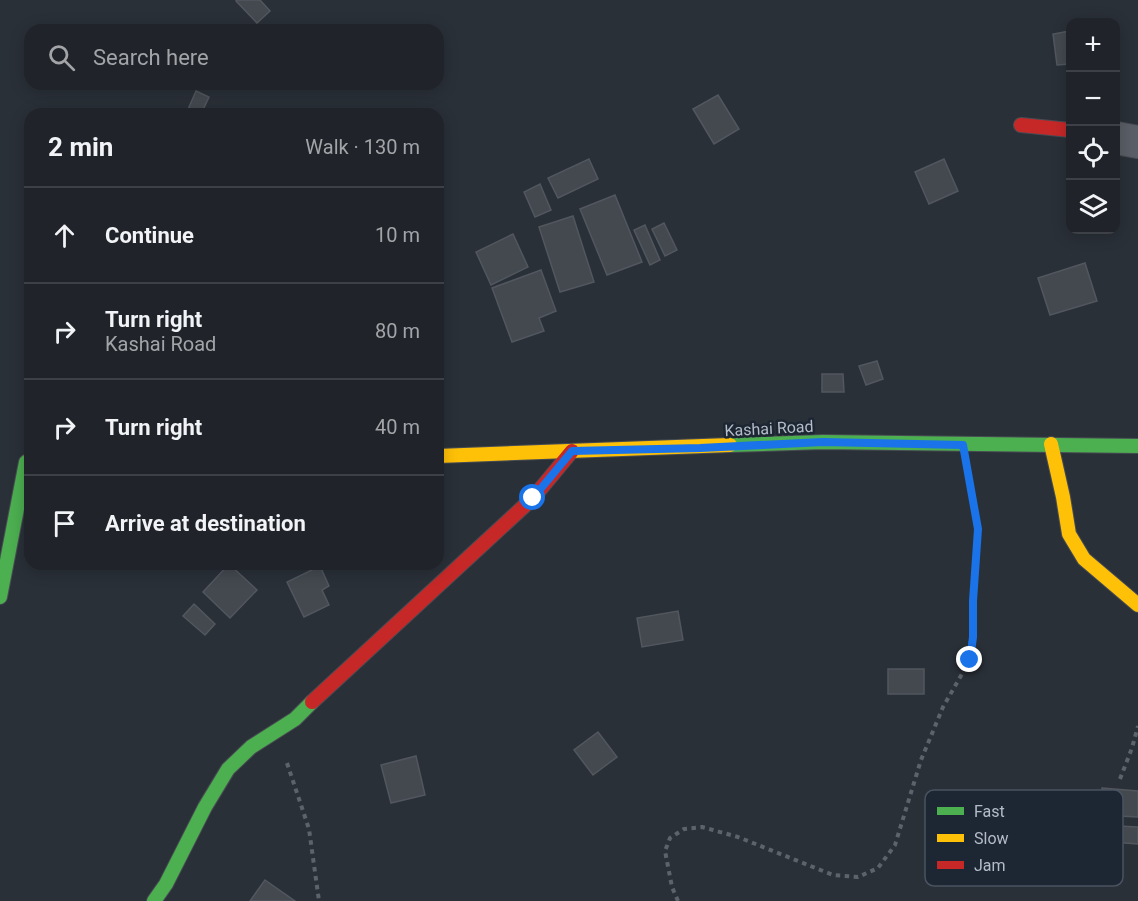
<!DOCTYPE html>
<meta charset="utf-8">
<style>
body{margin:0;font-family:Roboto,sans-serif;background:#282c32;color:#f1f3f6}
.controls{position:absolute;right:18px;top:18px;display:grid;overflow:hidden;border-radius:12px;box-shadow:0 3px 15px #0003}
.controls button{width:54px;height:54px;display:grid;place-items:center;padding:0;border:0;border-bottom:2px solid #3d4147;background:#20242a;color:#f1f3f6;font:30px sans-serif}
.stop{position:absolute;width:18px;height:18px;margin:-14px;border:4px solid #1a73e8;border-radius:50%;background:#fff}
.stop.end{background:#1a73e8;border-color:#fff;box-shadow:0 2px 6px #0008}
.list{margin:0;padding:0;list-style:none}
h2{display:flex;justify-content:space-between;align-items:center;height:78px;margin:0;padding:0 24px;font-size:26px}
h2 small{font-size:20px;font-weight:400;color:#a2a4a8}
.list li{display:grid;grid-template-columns:39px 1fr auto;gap:18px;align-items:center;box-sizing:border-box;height:96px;padding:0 24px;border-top:2px solid #3d4147}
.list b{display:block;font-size:22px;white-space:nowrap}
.list p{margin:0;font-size:20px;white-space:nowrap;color:#a2a4a8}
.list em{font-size:20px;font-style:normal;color:#a2a4a8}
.icon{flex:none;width:33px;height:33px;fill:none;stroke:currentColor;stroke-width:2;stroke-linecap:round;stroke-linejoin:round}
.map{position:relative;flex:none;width:1138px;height:901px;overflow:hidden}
.search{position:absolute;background:#20242a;box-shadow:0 3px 15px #0003;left:24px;top:24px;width:420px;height:66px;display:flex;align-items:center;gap:15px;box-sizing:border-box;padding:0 21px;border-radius:18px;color:#a2a4a8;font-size:22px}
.panel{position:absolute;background:#20242a;box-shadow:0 3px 15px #0003;left:24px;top:108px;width:420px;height:462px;border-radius:18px}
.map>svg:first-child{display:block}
.building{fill:#444950;stroke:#52575f;stroke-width:1.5}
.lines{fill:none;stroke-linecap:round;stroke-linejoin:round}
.street-casing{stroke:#484c53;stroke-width:34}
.fast-casing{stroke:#484c53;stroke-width:16}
.slow-casing{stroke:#484c53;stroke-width:16}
.jam-casing{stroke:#484c53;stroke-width:16}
.path{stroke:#5d636a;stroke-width:4;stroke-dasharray:4.5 4.5;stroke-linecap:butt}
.street{stroke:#5a5e66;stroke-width:32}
.fast{stroke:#4caf50;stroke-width:14}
.slow{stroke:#ffc107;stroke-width:14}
.jam{stroke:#c62828;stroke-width:14}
.route{stroke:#1a73e8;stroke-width:8}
.labels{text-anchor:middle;stroke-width:5;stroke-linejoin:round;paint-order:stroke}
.street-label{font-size:16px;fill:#b4bcc9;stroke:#1d2633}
.key{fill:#1d2633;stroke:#4a5360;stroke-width:1.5}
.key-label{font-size:16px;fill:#b4bcc9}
</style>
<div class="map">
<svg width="1138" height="901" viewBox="0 0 1138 901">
<rect width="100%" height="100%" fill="#2a3038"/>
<!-- building -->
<path class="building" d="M237,0H260L270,11L257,23L236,1Z
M1070,31V64L1057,65L1053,34Z
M196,91L209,97L201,114H186Z
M718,95L739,129L714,144L693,109Z
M589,159L598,179L558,198L548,178Z
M944,159L958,191L929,204L915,172Z
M540,184L551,210L535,217L524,192Z
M615,195L642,262L607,275L580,209Z
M573,216L594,282L560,292L539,227Z
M664,223L677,250L665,256L652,229Z
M645,225L660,260L650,265L634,230Z
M513,234L528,267L491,285L476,252Z
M1085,263L1097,301L1050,315L1038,278Z
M541,270L556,311L539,318L544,331L512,342L492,288Z
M877,361L883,379L866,385L859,366Z
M822,374H843L844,392H822Z
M229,564L257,590L230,618L203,592Z
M320,566L329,586L322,590L329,605L304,617L287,582Z
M194,604L215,624L205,635L183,616Z
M678,611L683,640L642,647L637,618Z
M888,669H924V694H888Z
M598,732L617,757L593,775L574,750Z
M416,756L425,795L391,803L381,765Z
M1102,788L1138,791V817L1119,816L1118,826L1138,827V844L1099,841Z
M265,880L295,901H250Z"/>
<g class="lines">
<defs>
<path id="street" d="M1116,138L1138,142"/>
<path id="fast" d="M730,445L823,442L1138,446
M0,597L26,462
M154,901L166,884L205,807L228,769L251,747L295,719L312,702"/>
<path id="slow" d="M1051,444L1063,497L1069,534L1084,559L1138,605
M438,456L730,445"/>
<path id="jam" d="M1021,125L1070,130
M312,702L533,498L572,451"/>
</defs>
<!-- street casing -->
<use href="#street" class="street-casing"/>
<!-- fast casing -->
<use href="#fast" class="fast-casing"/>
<!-- slow casing -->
<use href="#slow" class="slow-casing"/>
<!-- jam casing -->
<use href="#jam" class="jam-casing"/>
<!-- path -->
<path class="path" d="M287,763L309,829L319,901
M1120,779L1132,748L1138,726
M678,901L672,887L665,851L670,838L684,829L702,827L738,837L833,875L858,877L878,868L895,845L921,760L931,736L943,707L970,660L973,637V601L978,529L969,477"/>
<!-- street -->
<use href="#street" class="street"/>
<!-- fast -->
<use href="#fast" class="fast"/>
<!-- slow -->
<use href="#slow" class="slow"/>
<!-- jam -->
<use href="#jam" class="jam"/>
</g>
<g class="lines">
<!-- route -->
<path class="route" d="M533,498L572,451L700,448L823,442L963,445L978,529L973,601V637L970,660"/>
</g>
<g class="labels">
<!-- street labels -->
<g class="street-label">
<text transform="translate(769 428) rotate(-3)" y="6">Kashai Road</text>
</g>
</g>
<!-- legend -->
<rect x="925" y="790" width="198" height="96" rx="9" class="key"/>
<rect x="937" y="807" width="27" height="8" fill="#4caf50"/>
<rect x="937" y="834" width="27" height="8" fill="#ffc107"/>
<rect x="937" y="861" width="27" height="8" fill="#c62828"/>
<g class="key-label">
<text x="974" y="817">Fast</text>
<text x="974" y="844">Slow</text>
<text x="974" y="871">Jam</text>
</g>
</svg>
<div class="controls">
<button>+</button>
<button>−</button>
<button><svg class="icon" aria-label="locate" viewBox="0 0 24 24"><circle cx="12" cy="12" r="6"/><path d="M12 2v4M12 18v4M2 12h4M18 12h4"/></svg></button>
<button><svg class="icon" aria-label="layers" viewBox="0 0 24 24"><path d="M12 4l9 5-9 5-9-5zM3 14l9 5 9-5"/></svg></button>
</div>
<div class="stop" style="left:533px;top:498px"></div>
<div class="stop end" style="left:970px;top:660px"></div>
<div class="search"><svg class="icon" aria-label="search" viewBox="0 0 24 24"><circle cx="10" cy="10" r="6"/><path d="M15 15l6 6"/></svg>Search here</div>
<section class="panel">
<h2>2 min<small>Walk · 130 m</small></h2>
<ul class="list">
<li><svg class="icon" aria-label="ahead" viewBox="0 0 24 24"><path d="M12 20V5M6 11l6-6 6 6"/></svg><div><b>Continue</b></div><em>10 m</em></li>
<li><svg class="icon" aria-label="right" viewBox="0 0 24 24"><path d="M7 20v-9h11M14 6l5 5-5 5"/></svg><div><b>Turn right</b><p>Kashai Road</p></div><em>80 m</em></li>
<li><svg class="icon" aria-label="right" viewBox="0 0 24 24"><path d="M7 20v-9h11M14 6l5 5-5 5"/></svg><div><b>Turn right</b></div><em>40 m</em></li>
<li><svg class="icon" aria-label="arrive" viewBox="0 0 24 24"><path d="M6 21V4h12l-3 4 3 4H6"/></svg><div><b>Arrive at destination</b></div></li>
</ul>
</section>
</div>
